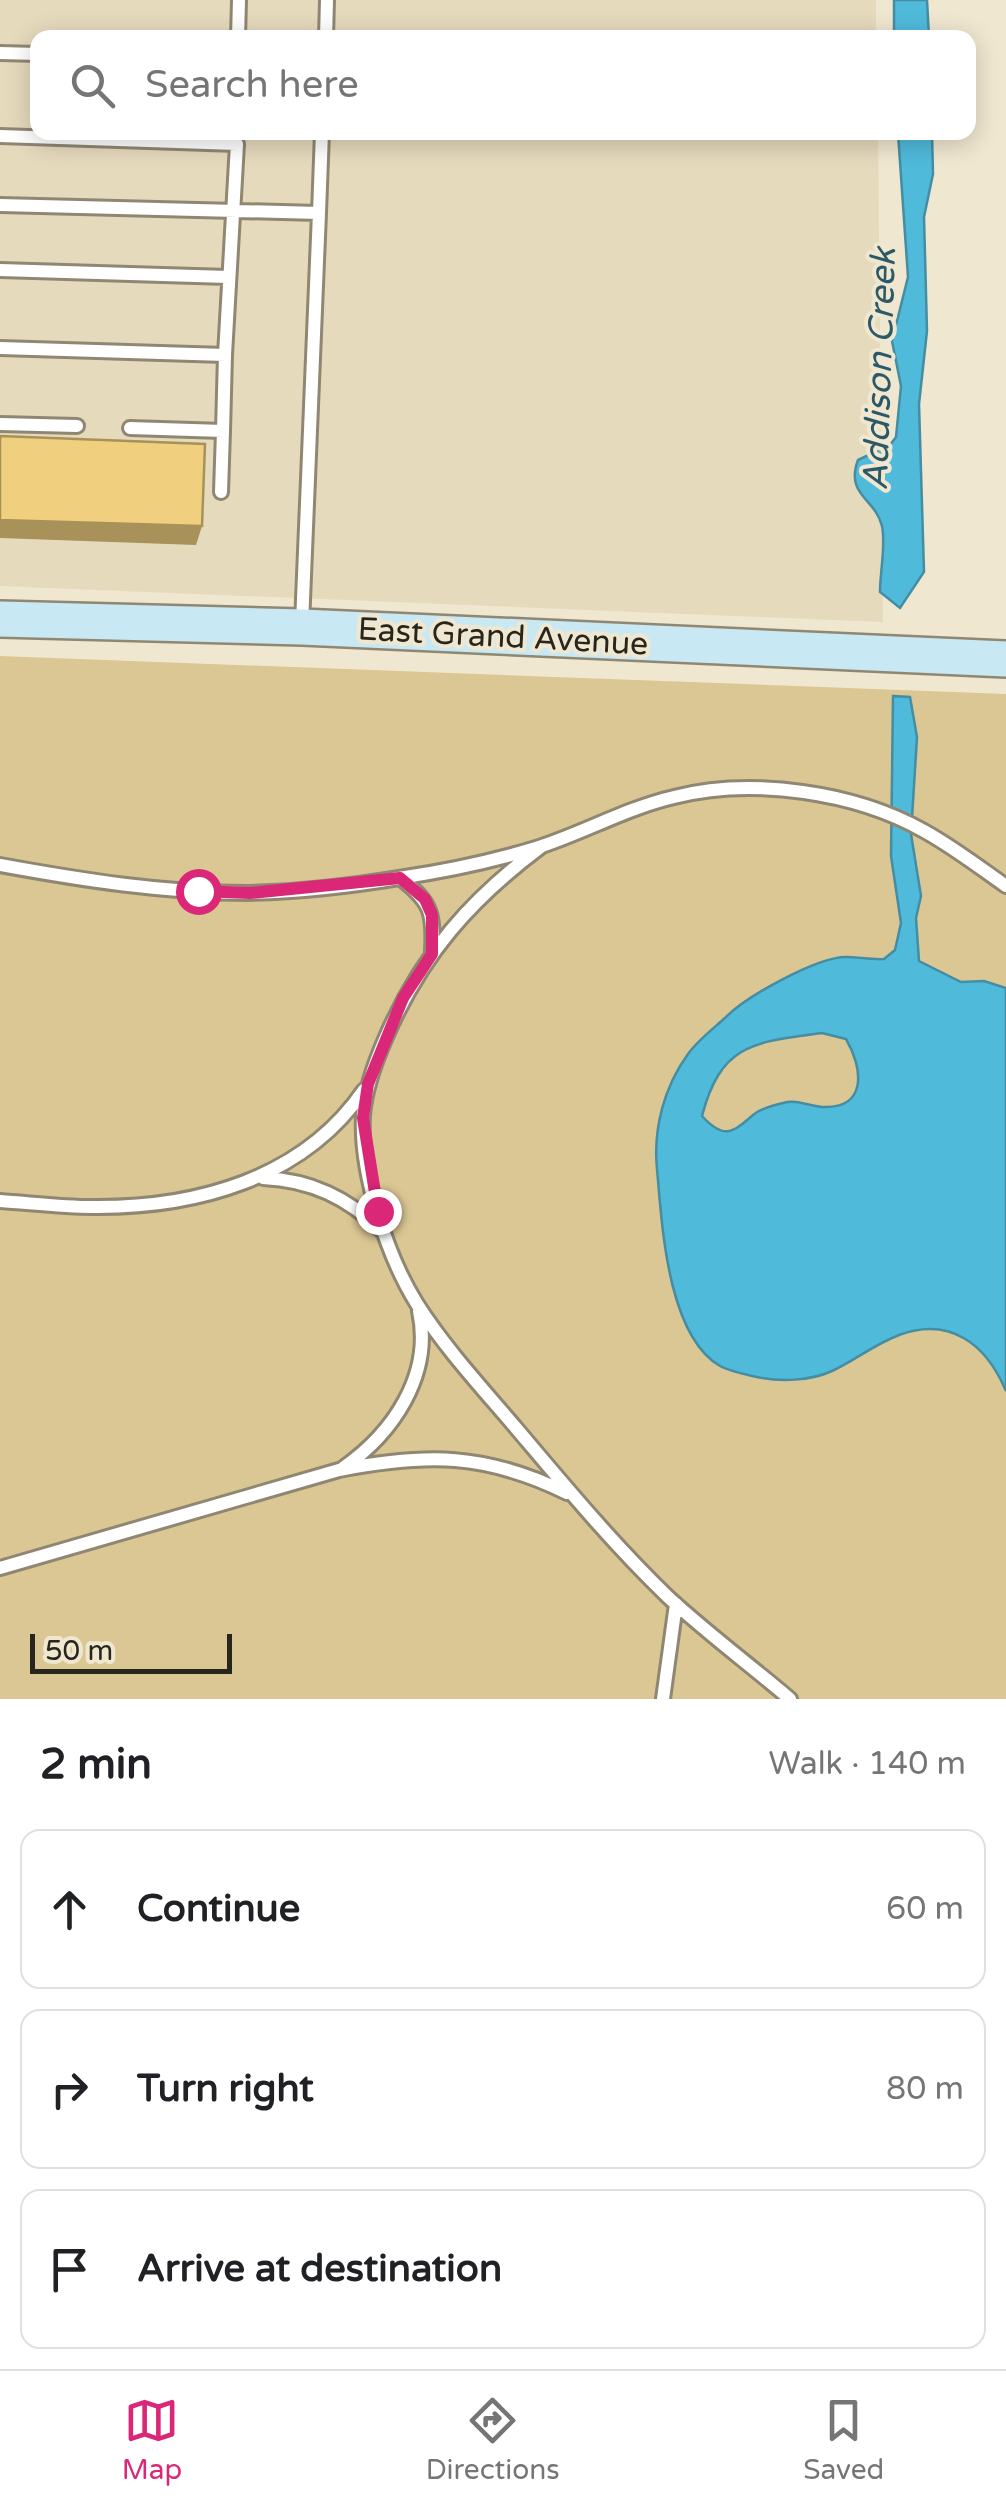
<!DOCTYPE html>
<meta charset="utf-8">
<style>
body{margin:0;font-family:"Varela Round",sans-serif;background:#f6f6f6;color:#202124}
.scale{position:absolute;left:30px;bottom:25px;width:202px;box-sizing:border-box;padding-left:10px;border:5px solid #28251c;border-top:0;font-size:28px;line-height:35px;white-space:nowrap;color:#28251c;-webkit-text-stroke:8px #f0e7d0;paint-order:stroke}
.stop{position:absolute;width:30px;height:30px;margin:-22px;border:8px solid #db2777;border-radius:50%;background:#fff}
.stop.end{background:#db2777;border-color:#fff;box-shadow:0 2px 10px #0008}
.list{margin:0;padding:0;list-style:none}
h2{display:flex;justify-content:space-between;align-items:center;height:130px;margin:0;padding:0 40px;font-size:42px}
h2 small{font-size:32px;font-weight:400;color:#757577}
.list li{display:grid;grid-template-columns:65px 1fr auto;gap:30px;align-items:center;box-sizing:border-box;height:160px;margin:0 20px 20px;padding:0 20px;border:2px solid #e0e0e0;border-radius:20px}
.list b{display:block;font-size:38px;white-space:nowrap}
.list em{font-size:32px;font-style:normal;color:#757577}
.icon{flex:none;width:55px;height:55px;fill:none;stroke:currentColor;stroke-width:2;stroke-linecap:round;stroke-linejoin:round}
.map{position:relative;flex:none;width:1006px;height:1699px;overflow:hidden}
.search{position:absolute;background:#fff;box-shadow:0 5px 25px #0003;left:30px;right:30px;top:30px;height:110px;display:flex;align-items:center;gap:25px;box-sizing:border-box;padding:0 35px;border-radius:20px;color:#757577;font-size:38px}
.sheet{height:670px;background:#fff}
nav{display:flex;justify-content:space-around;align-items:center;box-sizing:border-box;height:140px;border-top:2px solid #e0e0e0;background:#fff;font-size:28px;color:#757577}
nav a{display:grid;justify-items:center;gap:5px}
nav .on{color:#db2777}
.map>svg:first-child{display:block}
.built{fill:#e6dabd}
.green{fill:#dbc794}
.water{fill:#50badb;stroke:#448da2;stroke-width:2.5;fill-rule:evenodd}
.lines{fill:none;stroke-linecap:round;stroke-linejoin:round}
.service-casing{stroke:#8f8772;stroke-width:18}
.secondary-casing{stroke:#8f8772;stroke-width:40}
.service{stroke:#fff;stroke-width:12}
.secondary{stroke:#c8e9f4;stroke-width:35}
.shaded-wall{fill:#a89259}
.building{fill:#f0d07f;stroke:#a89259;stroke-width:2.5}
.route{stroke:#db2777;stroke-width:12}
.labels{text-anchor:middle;stroke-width:8;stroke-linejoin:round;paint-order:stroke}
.street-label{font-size:32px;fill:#28251c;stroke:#f0e7d0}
.water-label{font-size:35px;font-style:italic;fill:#2c5968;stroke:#f0e7d0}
</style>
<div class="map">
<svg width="1006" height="1699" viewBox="0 0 1006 1699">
<rect width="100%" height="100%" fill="#f0e7d0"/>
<!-- built -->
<path class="built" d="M0,0H876V38H38V132L878,133L883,622L0,586Z"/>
<!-- green -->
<path class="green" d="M0,656L1006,694V1699H0Z"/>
<!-- water -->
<path class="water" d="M894,0H927L929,37H894Z
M898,133H932L933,174L924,217L927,331L919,404L924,572L900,608L880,592C880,572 886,545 882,526C875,498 845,495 858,460L890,445L896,437L901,386L892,341L908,277Z
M893,696L910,697L917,737L911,834L921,896L916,918L919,961L961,982L984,981L1006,988V1391C986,1344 950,1316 899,1335C875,1344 854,1361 832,1371C810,1381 780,1382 757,1377C745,1374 731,1372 720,1366C667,1335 662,1224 657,1169C653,1129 664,1087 688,1054C698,1040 713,1029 726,1017C747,996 817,957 846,957C859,957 871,960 884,959L895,950L901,923L891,856ZM822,1033L846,1039C863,1068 868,1109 822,1107C808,1106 797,1099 783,1103C774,1105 760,1109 753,1115C732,1133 724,1140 702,1116C721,1043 755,1042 822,1033Z"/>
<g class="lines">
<defs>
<path id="service" d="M238,38L239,0
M326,38L327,0
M0,53L38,54
M0,136L237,144L225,355L0,348
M0,205L319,213L302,624
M319,213L322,132
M0,270L228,277
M0,424L77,426
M130,428L223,431L225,355
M221,492L223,431
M542,846C471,899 422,954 386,1037C375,1062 365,1089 363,1116C360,1173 387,1256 417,1304C445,1348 482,1388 516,1428C565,1486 613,1544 668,1597C707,1633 750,1665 790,1699
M0,865C82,880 165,893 248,893C298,892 350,886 399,878C446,871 494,861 539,847C585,832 627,808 674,797C752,777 855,792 924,831C953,847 979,867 1006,886
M400,878C431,902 434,912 432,951
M263,1178C311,1180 348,1198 382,1231
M0,1201C30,1203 62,1207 92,1207C196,1208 303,1179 364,1090
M343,1468C393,1433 433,1375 419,1311
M0,1568L339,1470C427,1453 485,1453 567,1493
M663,1699L676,1604"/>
<path id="secondary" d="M0,619L302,627L1006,659"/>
</defs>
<!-- service casing -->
<use href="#service" class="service-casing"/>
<!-- secondary casing -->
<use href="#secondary" class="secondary-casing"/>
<!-- service -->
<use href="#service" class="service"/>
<!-- secondary -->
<use href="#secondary" class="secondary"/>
</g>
<!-- shaded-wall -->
<path class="shaded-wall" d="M0,520L202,526L196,545L0,538Z"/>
<!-- building -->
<path class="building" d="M0,436L205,444L202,526L0,520Z"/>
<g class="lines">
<!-- route -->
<path class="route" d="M198,891L250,893L400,878L425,899L432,915V954L403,998L368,1084L363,1118L378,1211"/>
</g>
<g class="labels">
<!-- street labels -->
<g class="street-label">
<text transform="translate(503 636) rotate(3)" y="11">East Grand Avenue</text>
</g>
<!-- water labels -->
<g class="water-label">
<text transform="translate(879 369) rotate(-88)" y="12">Addison Creek</text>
</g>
</g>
</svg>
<div class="scale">50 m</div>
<div class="stop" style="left:198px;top:891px"></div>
<div class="stop end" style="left:378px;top:1211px"></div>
<div class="search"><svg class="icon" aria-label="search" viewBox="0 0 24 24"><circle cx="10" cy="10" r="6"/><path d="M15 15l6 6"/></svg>Search here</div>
</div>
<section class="sheet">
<h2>2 min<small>Walk · 140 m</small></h2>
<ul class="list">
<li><svg class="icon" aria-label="ahead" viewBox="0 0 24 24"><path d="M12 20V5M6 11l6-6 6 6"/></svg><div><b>Continue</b></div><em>60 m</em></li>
<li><svg class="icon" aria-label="right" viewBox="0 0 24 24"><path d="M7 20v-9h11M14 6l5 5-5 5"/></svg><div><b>Turn right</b></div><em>80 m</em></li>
<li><svg class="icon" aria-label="arrive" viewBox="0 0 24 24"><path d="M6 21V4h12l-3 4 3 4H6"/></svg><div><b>Arrive at destination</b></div></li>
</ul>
</section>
<nav>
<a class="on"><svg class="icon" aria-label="map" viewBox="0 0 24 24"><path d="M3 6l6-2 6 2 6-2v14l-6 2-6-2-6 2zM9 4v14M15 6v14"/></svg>Map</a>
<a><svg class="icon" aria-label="directions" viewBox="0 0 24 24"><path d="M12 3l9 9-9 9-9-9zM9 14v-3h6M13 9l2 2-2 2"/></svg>Directions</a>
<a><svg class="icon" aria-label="saved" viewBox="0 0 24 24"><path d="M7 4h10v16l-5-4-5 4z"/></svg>Saved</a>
</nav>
